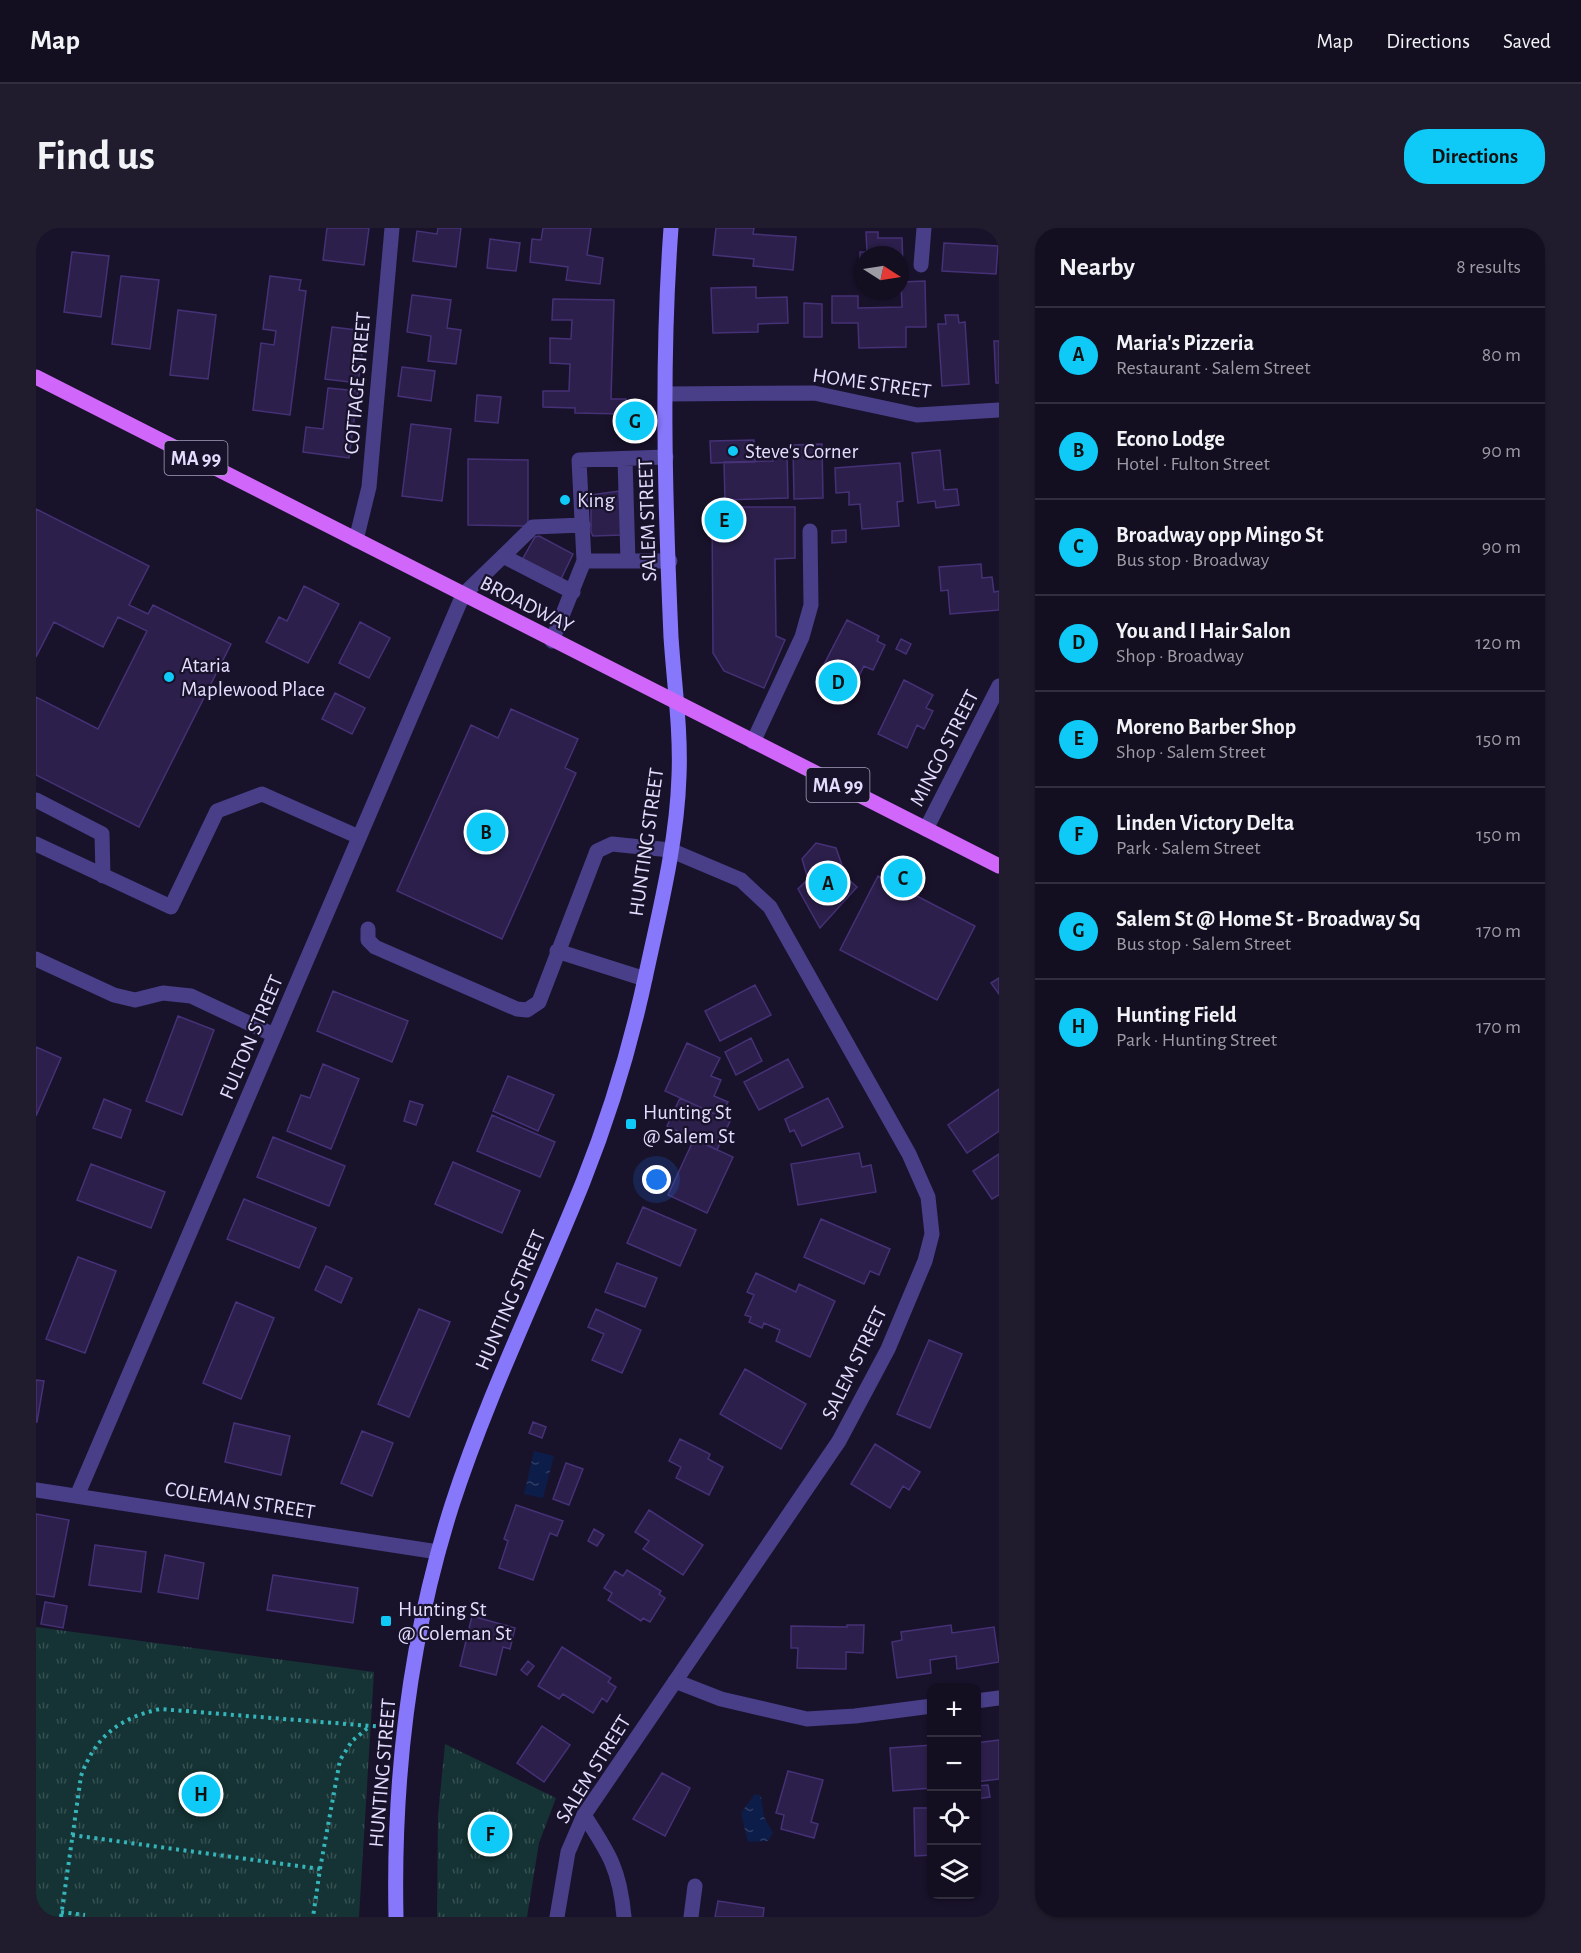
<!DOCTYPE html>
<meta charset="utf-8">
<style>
body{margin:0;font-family:"Alegreya Sans",sans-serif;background:#201c2d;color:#f1f3f6}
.controls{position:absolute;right:18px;bottom:18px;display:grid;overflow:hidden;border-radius:12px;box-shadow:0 2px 4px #0004}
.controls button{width:54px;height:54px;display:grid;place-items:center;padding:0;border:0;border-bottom:2px solid #322e3e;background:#130e20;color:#f1f3f6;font:30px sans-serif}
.compass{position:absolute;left:819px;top:18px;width:54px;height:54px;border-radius:50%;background:#130e20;box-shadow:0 2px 4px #0004;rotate:102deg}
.you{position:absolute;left:621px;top:952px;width:21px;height:21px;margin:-15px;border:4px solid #fff;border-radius:50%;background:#1a73e8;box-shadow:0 0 0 9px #1a73e833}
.badge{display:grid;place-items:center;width:39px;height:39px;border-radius:50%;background:#0fcaf7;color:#111;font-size:20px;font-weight:700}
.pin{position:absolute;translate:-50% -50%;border:3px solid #fff;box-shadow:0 2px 6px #0006}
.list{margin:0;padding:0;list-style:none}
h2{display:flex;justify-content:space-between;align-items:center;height:78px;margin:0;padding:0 24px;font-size:26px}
h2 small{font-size:20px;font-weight:400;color:#9d9ca5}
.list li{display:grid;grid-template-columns:39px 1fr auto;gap:18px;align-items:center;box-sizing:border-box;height:96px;padding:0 24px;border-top:2px solid #322e3e}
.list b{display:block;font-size:22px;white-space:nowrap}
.list p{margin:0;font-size:20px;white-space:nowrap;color:#9d9ca5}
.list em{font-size:20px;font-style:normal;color:#9d9ca5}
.icon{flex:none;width:33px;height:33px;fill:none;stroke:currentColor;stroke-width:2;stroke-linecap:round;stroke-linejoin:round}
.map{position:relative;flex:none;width:963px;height:1689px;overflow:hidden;border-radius:24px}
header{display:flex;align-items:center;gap:36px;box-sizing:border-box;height:84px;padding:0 30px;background:#130e20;border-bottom:2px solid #322e3e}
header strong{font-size:28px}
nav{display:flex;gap:33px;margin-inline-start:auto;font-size:21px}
.intro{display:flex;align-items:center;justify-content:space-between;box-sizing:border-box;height:144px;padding:0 36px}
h1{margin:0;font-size:42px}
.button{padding:15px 27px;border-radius:24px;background:#0fcaf7;color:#111;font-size:21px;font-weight:700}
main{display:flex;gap:36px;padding:0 36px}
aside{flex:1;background:#130e20;border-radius:24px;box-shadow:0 2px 4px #0004}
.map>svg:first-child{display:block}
.park{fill:url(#park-tufts)}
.water{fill:url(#water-ripples)}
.building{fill:#2c1f4b;stroke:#453176;stroke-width:1.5}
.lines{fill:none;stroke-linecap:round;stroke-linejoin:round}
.path{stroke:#35b5ba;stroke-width:4;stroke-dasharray:3 4.5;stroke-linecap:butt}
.lane{stroke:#483f88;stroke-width:15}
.street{stroke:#483f88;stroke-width:15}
.secondary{stroke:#8777fb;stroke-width:15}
.primary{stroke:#d167fa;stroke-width:15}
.poi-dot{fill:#0fcaf7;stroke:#19122b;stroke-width:2}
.labels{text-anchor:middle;stroke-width:4.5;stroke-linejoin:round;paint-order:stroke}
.shield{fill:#19122b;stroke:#a7a0bf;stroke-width:1.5}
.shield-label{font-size:20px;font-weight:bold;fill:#e4ddfe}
.street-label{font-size:21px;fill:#e4ddfe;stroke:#19122b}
.poi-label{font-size:21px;fill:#e4ddfe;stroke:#19122b;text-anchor:start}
</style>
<header>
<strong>Map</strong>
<nav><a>Map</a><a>Directions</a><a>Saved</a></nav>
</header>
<div class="intro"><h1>Find us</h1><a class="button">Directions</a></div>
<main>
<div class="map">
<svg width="963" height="1689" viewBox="0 0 963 1689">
<defs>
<pattern id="park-tufts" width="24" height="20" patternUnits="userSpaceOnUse" patternTransform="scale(1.5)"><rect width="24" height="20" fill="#153334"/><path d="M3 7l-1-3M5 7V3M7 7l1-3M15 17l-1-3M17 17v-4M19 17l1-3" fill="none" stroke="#375052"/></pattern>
<pattern id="water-ripples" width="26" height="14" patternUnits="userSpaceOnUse" patternTransform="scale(1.5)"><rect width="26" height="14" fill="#0d1d49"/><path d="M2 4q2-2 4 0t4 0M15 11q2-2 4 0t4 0" fill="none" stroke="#303d64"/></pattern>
</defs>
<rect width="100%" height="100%" fill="#19122b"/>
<!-- park -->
<path class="park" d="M0,1399L338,1444L323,1689H0Z
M409,1516L520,1570L503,1615L491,1689H401L402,1588Z"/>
<!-- water -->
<path class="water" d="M498,1223L518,1228L507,1270L488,1266Z
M719,1566L725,1568L728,1589L737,1605L732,1613L713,1614L711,1611L705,1585Z"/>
<!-- building -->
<path class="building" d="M291,0H333L328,37L287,32Z
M402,0H425L420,39L377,33L381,3L401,6Z
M507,0H555L551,27L567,30L564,56L530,52L532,39L494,34L496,11L505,12Z
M680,0H718L717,6L760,9L757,42L717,38L718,31L677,27Z
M830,4H842V10H866L867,38H864V27H828V39H824V24H831Z
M454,11L484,15L480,43L451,40Z
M908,15L962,18L960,46L906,43Z
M36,24L73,28L65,89L28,84Z
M85,48L123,52L114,121L76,116Z
M234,48L265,52L263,62L270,63L254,187L217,182L225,115L238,117L240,103L227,101Z
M889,53L890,99H870V119L823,120L822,95H796V68H822V80L866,79L865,54Z
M720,59V70L751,69L752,95L722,96V104L677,105L675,60Z
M376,67L415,72L411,100L425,102L420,136L392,133L395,108L371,104Z
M517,71L578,72L575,171H590L589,186L539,185V180L507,179V163H533L534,136L514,135V110L535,111L536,92H516Z
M768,75L786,76V109H768Z
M142,82L180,87L172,151L134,147Z
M909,87H922L923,95L929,94L933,156L906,158L902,96H910Z
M296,99L329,103L322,155L289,151Z
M958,113H963V155H960Z
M366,139L399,143L395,173L362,168Z
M292,160L322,163L313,230L267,224L270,199L287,201Z
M441,167L465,169L462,195L439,193Z
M375,196L415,201L406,273L366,268Z
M718,212L719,234L675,235L674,213Z
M786,216L787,270L758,271L757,217Z
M904,222L908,262L921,261L923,277L900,280L899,273L882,275L876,225Z
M736,223H751L752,270L689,272L688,234L737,233Z
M432,231L492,232V298L432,297Z
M864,235L867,273L861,274L863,298L826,301L824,276L813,277V264L800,265L799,240Z
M583,263L586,307L557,308L555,304V267Z
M676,279H759V330L739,331L740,408L749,412L728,460L688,443L677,425Z
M0,281L113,338L93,377L112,386L117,377L195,416L103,599L0,547V469L62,501L111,403L82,389L67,419L18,394L0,429Z
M810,302V314L796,315V303Z
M503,308L537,326L525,351L486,332L499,309Z
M945,336L946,350L956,349L958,364L963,363V382L914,386L912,362L905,363L903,339Z
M268,358L303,376L272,435L230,414L243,389L251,393Z
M811,392L843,408L841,413L849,417L837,442L828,438L815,465L782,448Z
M324,394L354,410L333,450L303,435Z
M865,411L875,416L870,426L860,421Z
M868,452L897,467L890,480L897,483L888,501L881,497L871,520L842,506Z
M299,465L329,480L316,506L286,491Z
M475,481L542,511L529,540L540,545L466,711L361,663L435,497L462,510Z
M780,615L800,620L807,640L803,643L821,659L784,700L762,661L772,651L766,631Z
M842,648L939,698L901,772L804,722Z
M963,750V766L955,755Z
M719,757L735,787L684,813L669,783Z
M297,763L372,793L356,834L281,803Z
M142,788L178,802L146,887L110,873Z
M715,810L726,833L700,847L689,824Z
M651,815L684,830L675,848L685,852L678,868L692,874L685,889L629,863Z
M0,819L25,830L0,888Z
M752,831L767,859L723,882L708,854Z
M287,836L323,851L295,921L251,903L265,867L274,870Z
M472,848L518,867L502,903L457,883Z
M963,861V903L931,925L912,897Z
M644,870L694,893L681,922L631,898Z
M792,870L807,899L766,918L758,902L754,904L749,891Z
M68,871L95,882L85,910L57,900Z
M374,873L387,877L380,897L368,893Z
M456,887L519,914L504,949L441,923Z
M237,909L309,938L293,978L221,949Z
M658,911L697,929L671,985L632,967Z
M823,925L826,939L835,937L840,964L762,977L755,936Z
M963,926V967L956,971L937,943Z
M417,934L484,963L466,1005L399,976Z
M55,936L129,964L115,1000L41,972Z
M208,971L280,1000L263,1040L191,1011Z
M607,979L660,1002L644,1038L591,1015Z
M785,991L854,1021L843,1047L834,1043L828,1056L768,1029Z
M42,1029L80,1043L49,1125L10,1111Z
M581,1035L621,1050L609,1079L569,1064Z
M290,1038L316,1050L305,1075L279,1062Z
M720,1045L760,1064L763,1056L799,1073L774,1129L740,1113L744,1102L728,1095L726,1100L713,1094L715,1089L709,1087L718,1067L711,1064Z
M200,1074L238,1090L205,1171L167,1155Z
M383,1081L414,1094L373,1189L342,1176Z
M560,1081L605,1102L586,1145L556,1132L568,1106L552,1099Z
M893,1112L926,1126L894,1200L861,1186Z
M709,1141L770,1176L745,1221L684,1186Z
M0,1152L8,1153L1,1194H0Z
M497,1194L510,1199L506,1210L493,1205Z
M198,1195L254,1208L245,1247L189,1234Z
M326,1203L357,1215L336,1268L305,1255Z
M644,1211L674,1226L672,1231L687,1239L673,1267L640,1250L645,1239L633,1233Z
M839,1216L884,1244L873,1262L867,1258L854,1280L815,1256Z
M530,1235L547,1241L533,1277L517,1271Z
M480,1277L527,1293L521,1308L514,1305L497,1352L463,1340L472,1313L468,1311Z
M613,1282L667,1317L647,1347L607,1321L613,1313L599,1304Z
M0,1286L33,1292L18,1369L0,1366Z
M558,1301L568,1307L561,1318L552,1313Z
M59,1317L110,1324L105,1364L53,1357Z
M129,1327L168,1335L162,1371L122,1364Z
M591,1342L625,1363L623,1366L629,1370L614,1394L607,1390L605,1393L572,1372L576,1365L568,1360L579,1343L587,1348Z
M237,1347L322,1360L317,1395L231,1382Z
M9,1374L31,1378L27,1400L5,1396Z
M436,1388L479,1400L474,1421L467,1419L460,1447L424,1438Z
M811,1397H828L827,1425L810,1424V1441L761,1440L762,1420H755V1398L811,1399Z
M915,1397L916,1405L958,1399L963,1434L921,1441L920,1428L894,1432L895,1445L861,1450L856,1414L866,1412L865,1404Z
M526,1419L575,1450L572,1454L580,1459L571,1474L566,1470L557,1485L527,1466L523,1471L502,1458Z
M492,1433L498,1438L491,1447L485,1442Z
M506,1498L534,1517L508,1554L481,1535Z
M963,1512V1551L940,1554V1515Z
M896,1517V1560L857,1563L854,1520Z
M752,1543L787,1552L775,1594L782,1596L778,1610L745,1601L748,1587L740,1585Z
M626,1545L654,1560L629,1608L597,1591Z
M952,1557L954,1569L940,1571V1558Z
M878,1580H896V1627L879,1628Z
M682,1673L728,1680L727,1689H679Z"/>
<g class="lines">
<!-- path -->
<path class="path" d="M36,1607L284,1641L277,1689
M284,1641L304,1532L316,1513L334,1498
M25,1684L49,1687
M25,1689L45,1548C59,1509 83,1490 124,1481L348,1499"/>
<!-- lane -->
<path class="lane" d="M589,231L592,333H634
M467,328L537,364
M548,333H592
M427,367L497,299L547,297
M516,413L548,333L543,232L630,229
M717,514L766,409L775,377L774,303
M0,572L66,606L67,648
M0,616L135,679L181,583L226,566L323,609
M332,701V712L339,719L481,781L491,782L503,774L561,623L576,616L634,622
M521,723L609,751
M0,731L78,767L99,772L127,765L155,768L238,807
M548,1587C573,1625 584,1642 588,1689
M655,1689L659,1658"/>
<!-- street -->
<path class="street" d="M885,37L888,0
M630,166L778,165L881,187L963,182
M320,312L333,259L356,0
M890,601L963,458
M0,1262L402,1324
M41,1268L427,367
M639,1453L685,1471L771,1491L819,1488L896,1478
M940,1473L963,1470
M521,1689L532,1624L548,1587L803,1213L852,1121L889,1033L896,1006L892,969L873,926L734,679L705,652L634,622"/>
<!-- secondary -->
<path class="secondary" d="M360,1689C357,1550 374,1409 416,1277C452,1166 504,1061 547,954C574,886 595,817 610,746C624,681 641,614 643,548C645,502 638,455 635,409C629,273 625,136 635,0"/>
<!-- primary -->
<path class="primary" d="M0,149L963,638"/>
</g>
<!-- markers -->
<g class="poi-dot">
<circle cx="697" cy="223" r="6"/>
<circle cx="529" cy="272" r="6"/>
<circle cx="133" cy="449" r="6"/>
<rect x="589" y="890" width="12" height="12" rx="3"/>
<rect x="344" y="1387" width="12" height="12" rx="3"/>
</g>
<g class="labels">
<!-- shield labels -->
<g class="shield">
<rect x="128.5" y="213" width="63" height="34" rx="4.5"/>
<rect x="770.5" y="540" width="63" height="34" rx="4.5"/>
</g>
<g class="shield-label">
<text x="160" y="237">MA 99</text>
<text x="802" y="564">MA 99</text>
</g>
<!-- street labels -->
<g class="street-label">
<text transform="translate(321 155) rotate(-85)" y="7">COTTAGE STREET</text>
<text transform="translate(836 155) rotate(8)" y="7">HOME STREET</text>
<text transform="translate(611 292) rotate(-92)" y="7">SALEM STREET</text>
<text transform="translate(491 376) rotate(27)" y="7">BROADWAY</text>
<text transform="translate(908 520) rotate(-63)" y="7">MINGO STREET</text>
<text transform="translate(610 614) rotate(-82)" y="7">HUNTING STREET</text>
<text transform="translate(215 809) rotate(-67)" y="7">FULTON STREET</text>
<text transform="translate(474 1072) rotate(-67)" y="7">HUNTING STREET</text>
<text transform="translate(818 1135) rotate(-64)" y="7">SALEM STREET</text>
<text transform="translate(204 1272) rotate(9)" y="7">COLEMAN STREET</text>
<text transform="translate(557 1541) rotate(-58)" y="7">SALEM STREET</text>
<text transform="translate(346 1545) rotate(-85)" y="7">HUNTING STREET</text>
</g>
<!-- poi labels -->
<g class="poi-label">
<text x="709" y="230">Steve's Corner</text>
<text x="541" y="279">King</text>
<text x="145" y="444">Ataria<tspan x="145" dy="24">Maplewood Place</tspan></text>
<text x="607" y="891">Hunting St<tspan x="607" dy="24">@ Salem St</tspan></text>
<text x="362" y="1388">Hunting St<tspan x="362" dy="24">@ Coleman St</tspan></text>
</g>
</g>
</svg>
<div class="controls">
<button>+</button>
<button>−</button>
<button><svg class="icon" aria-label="locate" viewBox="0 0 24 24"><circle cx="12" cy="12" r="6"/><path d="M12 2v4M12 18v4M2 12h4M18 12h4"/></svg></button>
<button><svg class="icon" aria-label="layers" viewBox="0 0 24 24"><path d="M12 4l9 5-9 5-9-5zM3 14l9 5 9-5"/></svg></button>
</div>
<svg class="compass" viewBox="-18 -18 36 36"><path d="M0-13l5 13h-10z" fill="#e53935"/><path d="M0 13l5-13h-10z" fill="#9d9ca5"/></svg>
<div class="you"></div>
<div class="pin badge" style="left:792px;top:655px">A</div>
<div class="pin badge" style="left:450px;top:604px">B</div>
<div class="pin badge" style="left:867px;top:650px">C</div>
<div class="pin badge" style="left:802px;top:454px">D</div>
<div class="pin badge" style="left:688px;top:292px">E</div>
<div class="pin badge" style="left:454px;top:1606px">F</div>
<div class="pin badge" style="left:599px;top:193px">G</div>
<div class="pin badge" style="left:165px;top:1566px">H</div>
</div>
<aside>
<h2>Nearby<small>8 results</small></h2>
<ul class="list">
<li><span class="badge">A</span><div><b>Maria's Pizzeria</b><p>Restaurant · Salem Street</p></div><em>80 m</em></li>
<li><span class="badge">B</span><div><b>Econo Lodge</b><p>Hotel · Fulton Street</p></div><em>90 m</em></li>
<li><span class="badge">C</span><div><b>Broadway opp Mingo St</b><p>Bus stop · Broadway</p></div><em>90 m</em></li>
<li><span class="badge">D</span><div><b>You and I Hair Salon</b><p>Shop · Broadway</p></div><em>120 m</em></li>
<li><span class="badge">E</span><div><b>Moreno Barber Shop</b><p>Shop · Salem Street</p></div><em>150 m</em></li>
<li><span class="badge">F</span><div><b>Linden Victory Delta</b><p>Park · Salem Street</p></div><em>150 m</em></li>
<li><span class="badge">G</span><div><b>Salem St @ Home St - Broadway Sq</b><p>Bus stop · Salem Street</p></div><em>170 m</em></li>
<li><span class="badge">H</span><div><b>Hunting Field</b><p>Park · Hunting Street</p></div><em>170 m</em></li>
</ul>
</aside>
</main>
